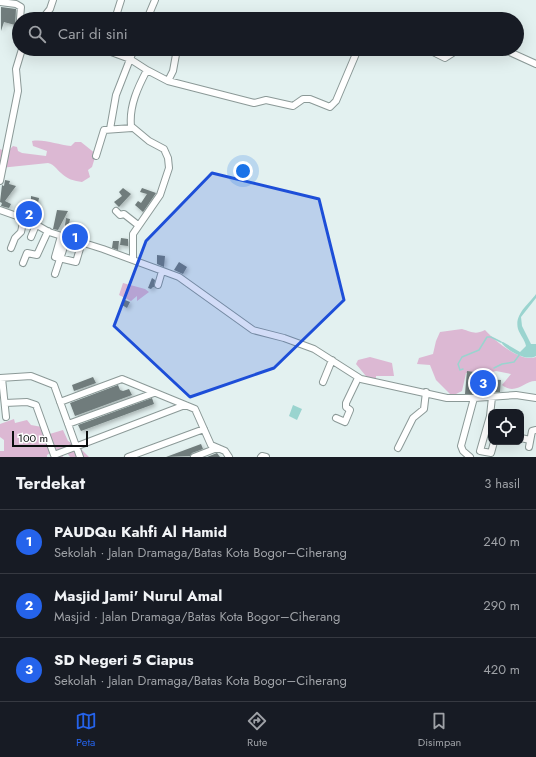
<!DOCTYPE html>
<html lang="id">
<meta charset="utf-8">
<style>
body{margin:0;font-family:Jost,sans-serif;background:#242831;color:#f1f3f6}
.controls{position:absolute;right:12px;bottom:12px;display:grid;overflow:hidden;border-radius:8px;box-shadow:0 4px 16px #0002}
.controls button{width:36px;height:36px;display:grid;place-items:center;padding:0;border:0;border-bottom:1px solid #363941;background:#171b24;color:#f1f3f6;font:20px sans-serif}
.scale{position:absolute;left:12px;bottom:10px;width:76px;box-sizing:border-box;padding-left:4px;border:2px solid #0b0f0f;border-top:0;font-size:11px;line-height:14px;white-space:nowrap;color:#0b0f0f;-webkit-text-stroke:3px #fff;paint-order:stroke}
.you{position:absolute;left:243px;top:171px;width:14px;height:14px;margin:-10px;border:3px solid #fff;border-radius:50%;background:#1a73e8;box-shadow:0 0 0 6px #1a73e833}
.badge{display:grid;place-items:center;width:26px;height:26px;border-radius:50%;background:#2563eb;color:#fff;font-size:13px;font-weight:700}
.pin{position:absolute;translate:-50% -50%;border:2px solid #fff;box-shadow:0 1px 4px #0006}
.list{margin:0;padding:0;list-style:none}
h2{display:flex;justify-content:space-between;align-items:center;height:52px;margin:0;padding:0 16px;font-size:17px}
h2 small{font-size:13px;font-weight:400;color:#9ea1a6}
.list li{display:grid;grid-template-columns:26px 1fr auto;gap:12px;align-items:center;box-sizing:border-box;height:64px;padding:0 16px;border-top:1px solid #363941}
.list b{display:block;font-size:15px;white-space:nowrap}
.list p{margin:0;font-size:13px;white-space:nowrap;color:#9ea1a6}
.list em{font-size:13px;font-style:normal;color:#9ea1a6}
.icon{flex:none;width:22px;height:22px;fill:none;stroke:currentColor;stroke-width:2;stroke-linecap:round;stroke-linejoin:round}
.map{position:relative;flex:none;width:536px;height:457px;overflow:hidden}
.search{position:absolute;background:#171b24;box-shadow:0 4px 16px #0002;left:12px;right:12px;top:12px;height:44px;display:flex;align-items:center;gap:10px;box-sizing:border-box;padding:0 14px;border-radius:22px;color:#9ea1a6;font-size:15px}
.sheet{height:244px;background:#171b24}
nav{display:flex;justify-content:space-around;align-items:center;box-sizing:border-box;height:56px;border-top:1px solid #363941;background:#171b24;font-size:11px;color:#9ea1a6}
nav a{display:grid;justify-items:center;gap:2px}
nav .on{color:#2563eb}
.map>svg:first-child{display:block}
.green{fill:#dcb8d3}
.water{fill:#9ad4cf}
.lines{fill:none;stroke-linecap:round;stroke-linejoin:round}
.stream{stroke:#9ad4cf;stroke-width:1.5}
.building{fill:#6f7c7b;filter:url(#shadow)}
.minor-casing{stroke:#8b9997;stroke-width:8}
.minor{stroke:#fff;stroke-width:6}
.marked{fill:#1d4ed8;fill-opacity:0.2;stroke:#1d4ed8;stroke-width:3;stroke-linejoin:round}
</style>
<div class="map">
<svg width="536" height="457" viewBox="0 0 536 457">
<defs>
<filter id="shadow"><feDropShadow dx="2" dy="2" stdDeviation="2" flood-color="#0004"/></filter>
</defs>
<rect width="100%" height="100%" fill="#e3f1f0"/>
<!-- green -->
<path class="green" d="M32,141C45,139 58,145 71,146L75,142H81L96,154L92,167L88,170L90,177L82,182C74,181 67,179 61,173C56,169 55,165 48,163L0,168V149L4,151H8L13,146L17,147L18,151L22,153L46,156L47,151L33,146Z
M123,283L145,289L149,292L137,301V296L131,301L119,295Z
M462,329C472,332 475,335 485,330C495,341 521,363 536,357V381C525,380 516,396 502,385L511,374L496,371L477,376V373H466L462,391L452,396L436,380L430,365L417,364L419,358L433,354L436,341L440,332Z
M370,357L392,363L394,376H376V382L370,381L356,364L358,360Z
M14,419L15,423L27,420L31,425L42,427L43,436L63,430L68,441L79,447L89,457H70L65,450L62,454L63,457H54L50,453L47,455V457H0V451H4V440L0,437V424Z"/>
<!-- water -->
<path class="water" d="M536,294V298L521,317L522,326L531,344H536V356C526,362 506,350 501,342H503L520,352L526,346C525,340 520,335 518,329C514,314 529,304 536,294Z
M293,405L302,409L297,420L289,416Z"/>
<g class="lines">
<!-- stream -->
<path class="stream" d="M494,368L502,364L514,362L520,354
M463,369L460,370L458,364L462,357L479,350L487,337H491L501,342"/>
</g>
<!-- building -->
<path class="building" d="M1,7L16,9L15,25L4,22L1,31Z
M5,180L10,181L9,184L16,186L5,201L11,204L9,208L1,206L2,203L0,202L2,185L4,186Z
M123,188L131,194L119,207L114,202L122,196L119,192Z
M142,188L156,193L143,212L135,205L138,201L141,203L147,194L140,192Z
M31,196L39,198L36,215L39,217L38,218L41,220L40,222L23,214L31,202Z
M57,210L68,211L58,230L53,229Z
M66,218L70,219L69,224L80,225L79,237L64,232Z
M121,238L128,239V246L120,245Z
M113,241H119L118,250L112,248Z
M157,255L165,256L164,267L157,264Z
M179,262L187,267L183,274L174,270Z
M152,278L155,280L154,287H153L151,289L148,288Z
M125,300L130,302L127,308L122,305Z
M467,371L474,372V378L501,380L500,392H494V388L473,386L472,394H465Z
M93,377L96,383L74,391L72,385Z
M118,385L120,390L123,391L129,389L132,395L75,416L70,403Z
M152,398L154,404L81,431L78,425Z
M201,444L203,449L192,453L190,456L166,457Z
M217,453L220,457H207Z"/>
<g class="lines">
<defs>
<path id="minor" d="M0,2L16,4L21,7L20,19
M42,19L50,9L53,0
M115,19L121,0
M147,19L155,0
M103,49L130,59L147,70L168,81L254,103L266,100L293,106L303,99H310L330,107L336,101L358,49
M422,49L431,51L445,58L459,49
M503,49L536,64
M168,81L173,71L177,49
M110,129L116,95L134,49
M96,156L104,130L132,128
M0,181L18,91L16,69L22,49
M0,210L28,220L49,232L103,249L179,277L253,330L284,338L314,349L361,379L447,398H474L516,395L536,398
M116,211L120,215L124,214L138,225
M61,236L55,257L76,262L82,242
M31,237L36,225
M11,248L15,238L21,232L24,218
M133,260V234L160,195L169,168L168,158L164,149L149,141L131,126C129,106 138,87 147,70
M23,263L27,253L37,255L48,231
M55,274L67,238
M158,285L162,271
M0,378L31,376L54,385L80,457
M2,378L6,417
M323,382L332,360
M492,397L490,416L480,451L491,453L494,442
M60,402L122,379L195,409L211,445L225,451L229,457
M5,403L27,402L36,405L54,455L185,405
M336,418L345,422L350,410L346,407V403L358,378
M68,424L154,393
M521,438L530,440
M529,447L532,431L536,430
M398,448L413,418L424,409L426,392
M128,457L204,429
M194,457L217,448
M261,457L262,456L266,457
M470,457L463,451L461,446L474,398"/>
</defs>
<!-- minor casing -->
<use href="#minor" class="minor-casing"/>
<!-- minor -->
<use href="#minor" class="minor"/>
</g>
<!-- marked area -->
<path class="marked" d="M212,173L319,199L344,300L274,368L190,397L114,326L146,241Z"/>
</svg>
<div class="controls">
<button><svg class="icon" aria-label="locate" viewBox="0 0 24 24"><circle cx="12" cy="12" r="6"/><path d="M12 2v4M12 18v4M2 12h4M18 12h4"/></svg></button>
</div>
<div class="scale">100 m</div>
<div class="you"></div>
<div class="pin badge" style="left:75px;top:237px">1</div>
<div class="pin badge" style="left:29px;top:214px">2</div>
<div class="pin badge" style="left:483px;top:383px">3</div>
<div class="search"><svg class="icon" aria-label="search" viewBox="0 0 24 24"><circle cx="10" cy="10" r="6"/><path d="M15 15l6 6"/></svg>Cari di sini</div>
</div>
<section class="sheet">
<h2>Terdekat<small>3 hasil</small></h2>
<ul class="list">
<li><span class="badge">1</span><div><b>PAUDQu Kahfi Al Hamid</b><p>Sekolah · Jalan Dramaga/Batas Kota Bogor–Ciherang</p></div><em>240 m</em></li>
<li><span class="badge">2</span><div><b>Masjid Jami' Nurul Amal</b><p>Masjid · Jalan Dramaga/Batas Kota Bogor–Ciherang</p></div><em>290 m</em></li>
<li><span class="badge">3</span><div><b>SD Negeri 5 Ciapus</b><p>Sekolah · Jalan Dramaga/Batas Kota Bogor–Ciherang</p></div><em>420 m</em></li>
</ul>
</section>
<nav>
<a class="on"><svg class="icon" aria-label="map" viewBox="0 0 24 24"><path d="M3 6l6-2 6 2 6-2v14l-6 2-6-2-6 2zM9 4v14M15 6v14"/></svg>Peta</a>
<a><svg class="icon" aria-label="directions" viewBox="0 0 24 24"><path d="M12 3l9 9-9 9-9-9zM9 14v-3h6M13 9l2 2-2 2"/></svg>Rute</a>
<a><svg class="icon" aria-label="saved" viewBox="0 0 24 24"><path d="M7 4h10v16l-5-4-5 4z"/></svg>Disimpan</a>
</nav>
